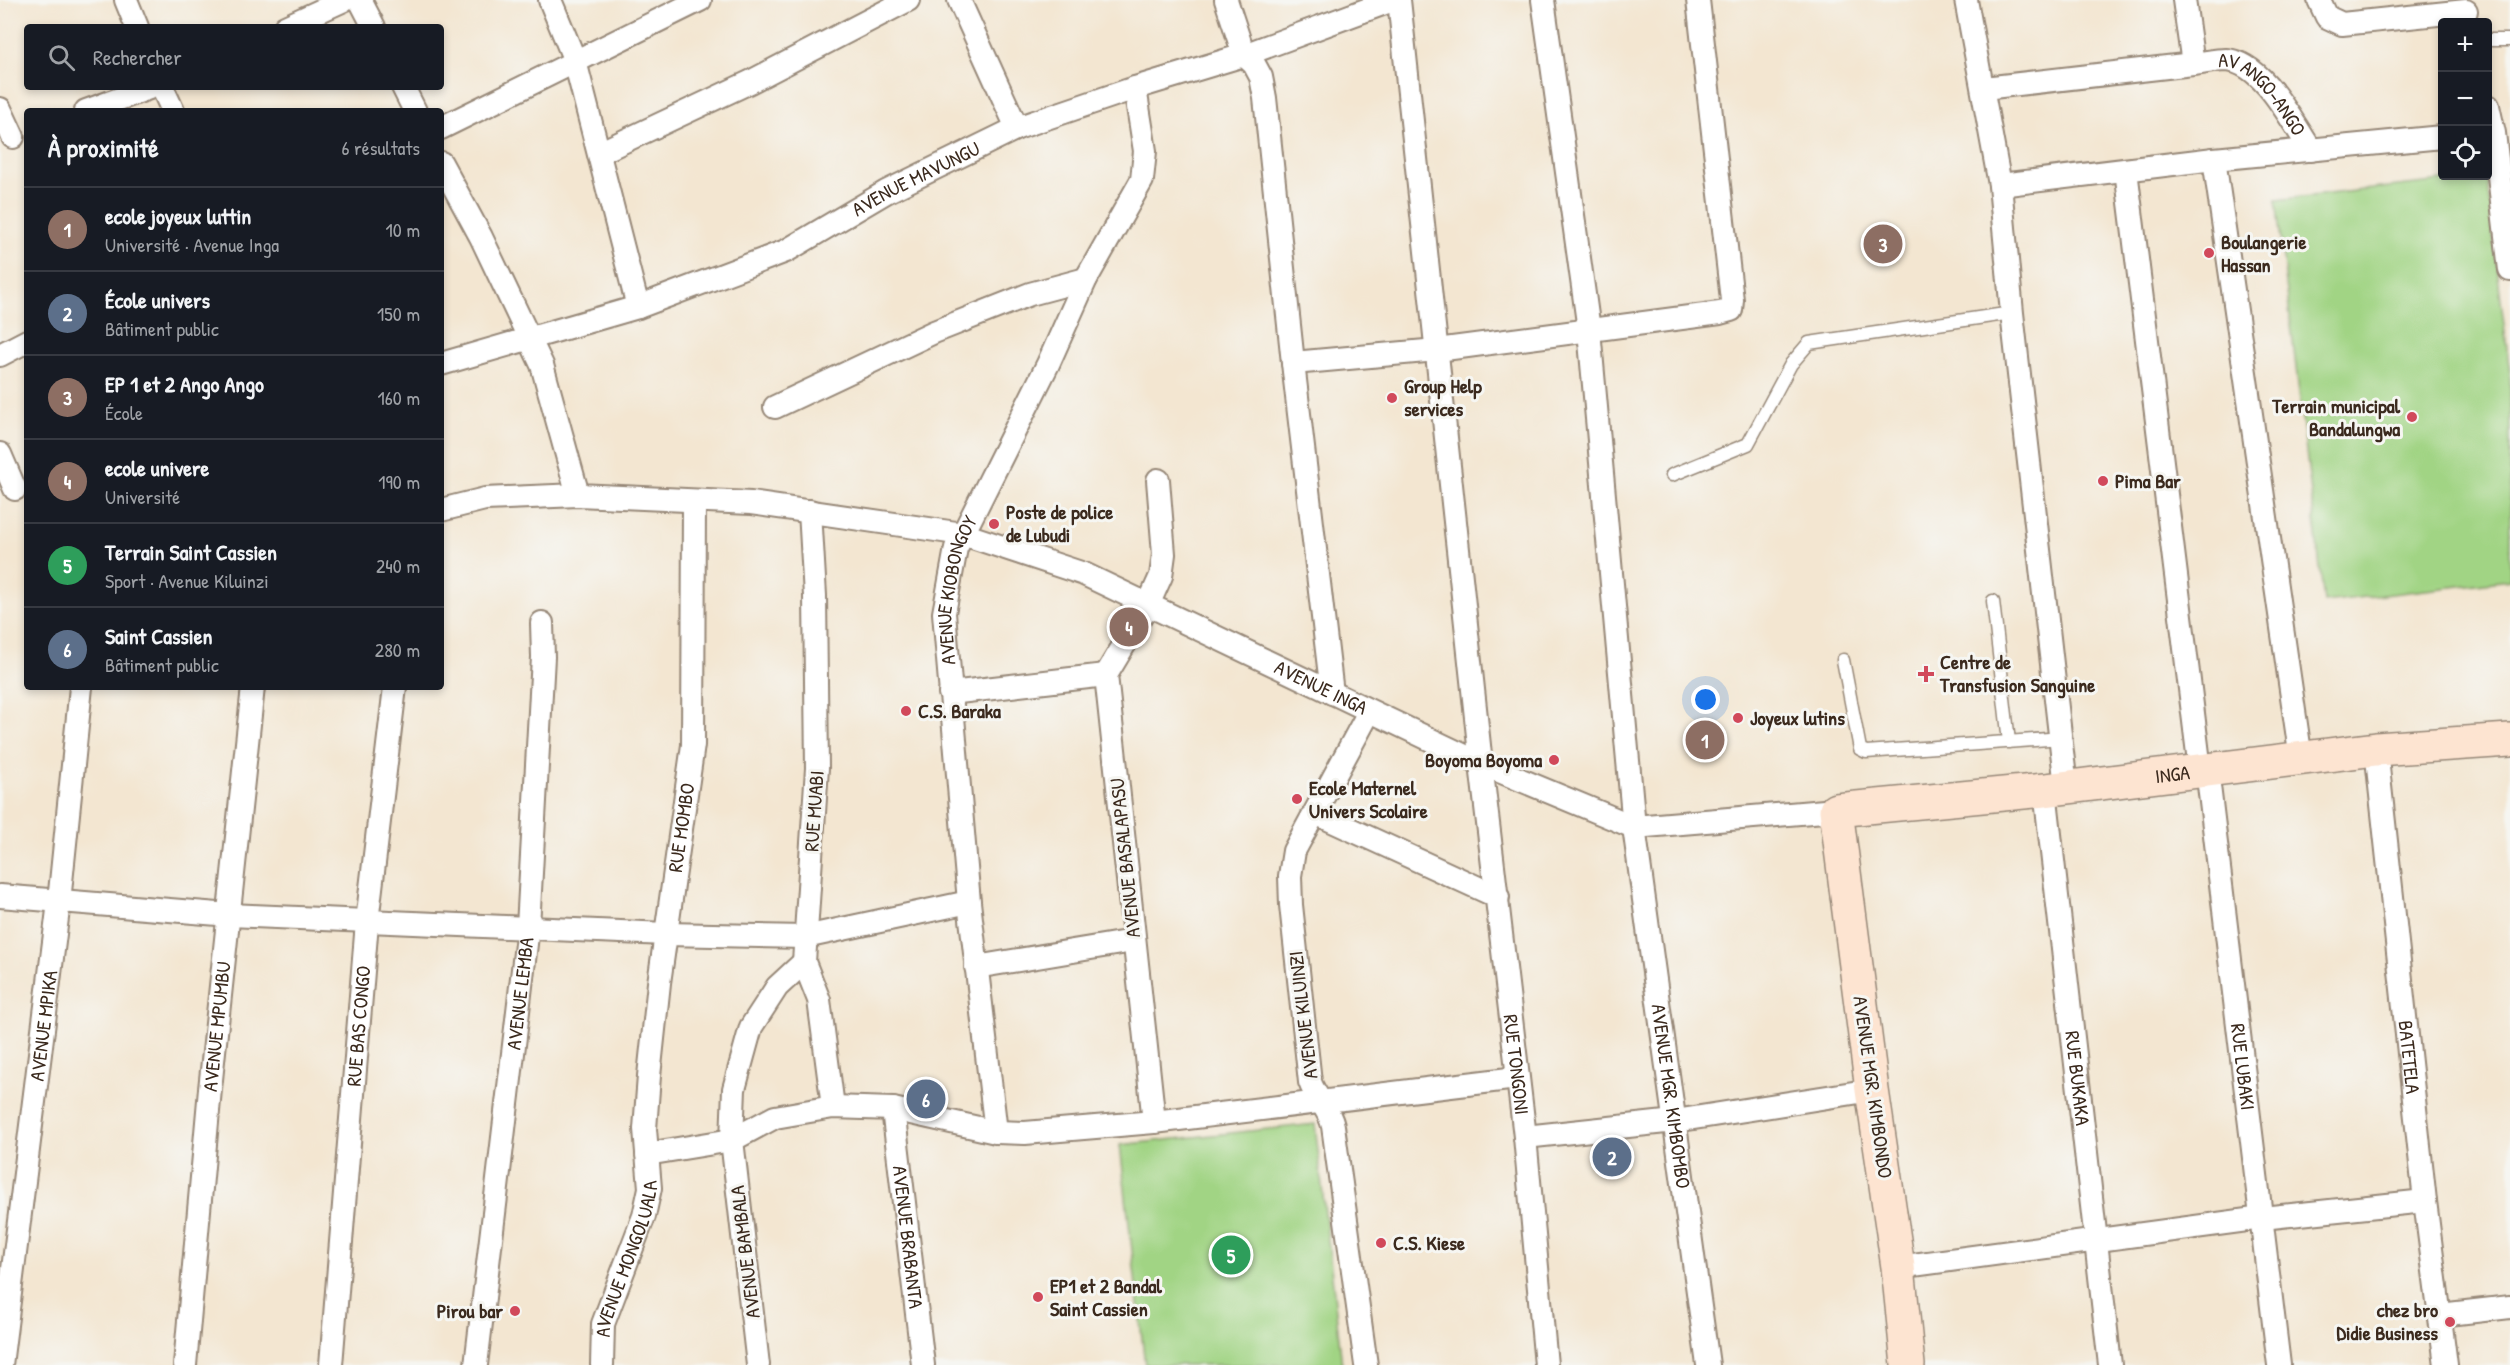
<!DOCTYPE html>
<html lang="fr">
<meta charset="utf-8">
<style>
body{margin:0;font-family:"Patrick Hand",sans-serif;background:#20242c;color:#f1f3f6}
.controls{position:absolute;right:18px;top:18px;display:grid;overflow:hidden;border-radius:6px;box-shadow:0 3px 9px #0003}
.controls button{width:54px;height:54px;display:grid;place-items:center;padding:0;border:0;border-bottom:2px solid #363941;background:#171b24;color:#f1f3f6;font:30px sans-serif}
.you{position:absolute;left:1706px;top:700px;width:21px;height:21px;margin:-15px;border:4px solid #fff;border-radius:50%;background:#1a73e8;box-shadow:0 0 0 9px #1a73e833}
.badge{display:grid;place-items:center;width:39px;height:39px;border-radius:50%;background:#d1495b;color:#fff;font-size:20px;font-weight:700}
.pin{position:absolute;translate:-50% -50%;border:3px solid #fff;box-shadow:0 2px 6px #0006}
.list{margin:0;padding:0;list-style:none}
h2{display:flex;justify-content:space-between;align-items:center;height:78px;margin:0;padding:0 24px;font-size:26px}
h2 small{font-size:20px;font-weight:400;color:#9ea1a6}
.list li{display:grid;grid-template-columns:39px 1fr auto;gap:18px;align-items:center;box-sizing:border-box;height:84px;padding:0 24px;border-top:2px solid #363941}
.list b{display:block;font-size:22px;white-space:nowrap}
.list p{margin:0;font-size:20px;white-space:nowrap;color:#9ea1a6}
.list em{font-size:20px;font-style:normal;color:#9ea1a6}
.icon{flex:none;width:33px;height:33px;fill:none;stroke:currentColor;stroke-width:2;stroke-linecap:round;stroke-linejoin:round}
.map{position:relative;flex:none;width:2510px;height:1365px;overflow:hidden}
.search{position:absolute;background:#171b24;box-shadow:0 3px 9px #0003;left:24px;top:24px;width:420px;height:66px;display:flex;align-items:center;gap:15px;box-sizing:border-box;padding:0 21px;border-radius:6px;color:#9ea1a6;font-size:22px}
.panel{position:absolute;background:#171b24;box-shadow:0 3px 9px #0003;left:24px;top:108px;width:420px;height:582px;border-radius:6px}
.map>svg:first-child{display:block}
.park{fill:#a1d484;stroke:#6e7f51;stroke-width:1.5}
.lines{fill:none;stroke-linecap:round;stroke-linejoin:round}
.lane-casing{stroke:#978878;stroke-width:15}
.street-casing{stroke:#978878;stroke-width:26}
.secondary-casing{stroke:#978878;stroke-width:36}
.lane{stroke:#fff;stroke-width:12}
.street{stroke:#fff;stroke-width:22}
.secondary{stroke:#fde4d1;stroke-width:33}
.poi-dot{fill:#d1495b;stroke:#f6f6f2;stroke-width:2}
.labels{text-anchor:middle;stroke-width:6;stroke-linejoin:round;paint-order:stroke}
.street-label{font-size:20px;fill:#3b2a1e;stroke:#f6f6f2}
.poi-label{font-size:20px;font-weight:bold;fill:#3b2a1e;stroke:#f6f6f2;text-anchor:start}
</style>
<div class="map">
<svg width="2510" height="1365" viewBox="0 0 2510 1365">
<rect width="100%" height="100%" fill="#f6f6f2"/>
<filter id="ink" filterUnits="userSpaceOnUse"><feTurbulence type="fractalNoise" baseFrequency=".0167" numOctaves="2"/><feDisplacementMap in="SourceGraphic" scale="12" xChannelSelector="R" yChannelSelector="G"/><feConvolveMatrix kernelMatrix="1 2 1 2 8 2 1 2 1" color-interpolation-filters="sRGB"/></filter>
<filter id="wash" filterUnits="userSpaceOnUse"><feTurbulence type="fractalNoise" baseFrequency=".008" numOctaves="4" result="noise"/><feDisplacementMap in="SourceGraphic" scale="24" xChannelSelector="R" yChannelSelector="G"/><feGaussianBlur stdDeviation="1.35" result="paint"/><feColorMatrix in="noise" values="0 0 0 0 0 0 0 0 0 0 0 0 0 0 0 0 0 1.4 0 .05"/><feComposite in="paint" operator="in"/></filter>
<g filter="url(#wash)">
<rect width="100%" height="100%" fill="#f3e6d1"/>
<!-- park -->
<path class="park" d="M2486,176L2510,374V580L2324,602L2276,200Z
M1315,1124L1342,1365H1145L1120,1145Z"/>
</g>
<g filter="url(#ink)">
<g class="lines">
<defs>
<path id="lane" d="M2488,40H2510
M1672,475L1748,444L1791,364L1809,343L2012,313
M1993,601L2009,742
M1843,660L1860,749L1866,752L2062,738"/>
<g id="street">
<path d="M126,0L137,27"/>
<path d="M360,0L374,27"/>
<path d="M550,0L575,61L638,307"/>
<path d="M959,0L1017,128"/>
<path d="M1226,0L1244,55L1254,64L1261,77L1265,98L1293,363L1332,693"/>
<path id="s1" d="M1399,0L1481,764L1525,1137L1546,1365"/>
<path id="s2" d="M1543,0L1589,330L1634,827L1708,1365"/>
<path d="M1966,0L2000,185"/>
<path id="s3" d="M2184,0L2193,64C2204,63 2215,60 2226,60C2263,62 2292,122 2311,150"/>
<path d="M2319,0L2327,17L2342,24L2466,11"/>
<path d="M285,27L344,0"/>
<path d="M162,87L173,111"/>
<path d="M403,87L415,111"/>
<path d="M1984,88L2193,64"/>
<path d="M2488,106L2494,133L2510,270"/>
<path d="M0,109L13,137"/>
<path d="M86,111L152,87"/>
<path d="M441,128L700,0"/>
<path d="M599,153L750,82L908,0"/>
<path d="M2214,159L2301,759"/>
<path d="M441,163L481,237L542,365L578,495"/>
<path d="M2126,170L2200,770"/>
<path d="M0,355L27,341"/>
<path d="M1293,363L1437,350L1720,313L1731,310L1732,300L1698,0"/>
<path id="s4" d="M441,364L638,307L786,251L886,192L1017,128L1135,88L1244,55L1393,0"/>
<path d="M775,407L934,332L1030,294L1086,279"/>
<path d="M0,454L15,489"/>
<path id="s5" d="M441,510L485,499L578,495L751,503L963,534L1084,574L1473,760L1634,827L1836,810"/>
<path d="M810,511L815,596L817,768L804,962L819,1000L833,1107"/>
<path d="M950,693L1106,675"/>
<path id="s6" d="M2376,749L2425,1201L2446,1365"/>
<path id="s7" d="M2207,769L2279,1365"/>
<path d="M2066,787L2012,313L2000,185L2214,159L2442,137"/>
<path id="s8" d="M2045,790L2110,1365"/>
<path d="M1315,813L1498,897"/>
<path d="M0,896L230,915L666,934L805,937L969,902"/>
<path d="M976,967L1133,941"/>
<path id="s9" d="M893,1109L923,1365"/>
<path d="M1154,1122L1106,675L1148,605L1161,576L1164,554L1158,480"/>
<path id="s10" d="M996,1132L969,902L944,613L956,548L1048,364L1086,279L1142,180L1145,151L1135,88"/>
<path d="M1525,1137L1675,1121L1872,1090"/>
<path d="M647,1154L732,1140L775,1117L833,1107L893,1109L996,1132L1025,1133L1154,1122L1517,1078"/>
<path d="M1898,1267L2262,1218L2425,1201"/>
<path d="M2440,1315L2510,1307"/>
<path id="s11" d="M1,1365L59,902L81,687"/>
<path id="s12" d="M185,1365L210,1089L253,687"/>
<path id="s13" d="M331,1365L367,922L395,687"/>
<path id="s14" d="M476,1365L528,927L543,657L542,623"/>
<path id="s15" d="M602,1365L603,1324L644,1216L650,1188L645,1129L649,1076L659,983L693,745L694,502"/>
<path d="M758,1365L732,1140L734,1089L751,1027L777,987L804,962"/>
<path d="M1366,1365L1333,1126C1329,1108 1316,1099 1310,1082L1291,905L1290,876L1294,851L1369,712"/>
</g>
<g id="secondary">
<path id="s16" d="M1908,1365L1898,1267L1872,1090L1836,810L2045,790L2376,749L2510,740"/>
</g>
</defs>
<!-- lane casing -->
<use href="#lane" class="lane-casing"/>
<!-- street casing -->
<use href="#street" class="street-casing"/>
<!-- secondary casing -->
<use href="#secondary" class="secondary-casing"/>
<!-- lane -->
<use href="#lane" class="lane"/>
<!-- street -->
<use href="#street" class="street"/>
<!-- secondary -->
<use href="#secondary" class="secondary"/>
</g>
</g>
<!-- markers -->
<g class="poi-dot">
<circle cx="2209" cy="253" r="6"/>
<circle cx="1392" cy="398" r="6"/>
<circle cx="2412" cy="417" r="6"/>
<circle cx="2103" cy="481" r="6"/>
<circle cx="994" cy="524" r="6"/>
<path d="M1923 665h6v6h6v6h-6v6h-6v-6h-6v-6h6z"/>
<circle cx="906" cy="711" r="6"/>
<circle cx="1738" cy="718" r="6"/>
<circle cx="1554" cy="760" r="6"/>
<circle cx="1297" cy="799" r="6"/>
<circle cx="1381" cy="1243" r="6"/>
<circle cx="1038" cy="1297" r="6"/>
<circle cx="515" cy="1311" r="6"/>
<circle cx="2450" cy="1322" r="6"/>
</g>
<g class="labels">
<!-- street labels -->
<g class="street-label">
<text dy="7" stroke="none"><textPath href="#s3" startOffset="148">AV ANGO-ANGO</textPath></text>
<text dy="7" stroke="none"><textPath href="#s4" startOffset="512">AVENUE MAVUNGU</textPath></text>
<text dy="7" stroke="none"><textPath href="#s10" startOffset="546">AVENUE KIOBONGOY</textPath></text>
<text dy="7" stroke="none"><textPath href="#s5" startOffset="916">AVENUE INGA</textPath></text>
<text dy="7" stroke="none"><textPath href="#s16" startOffset="898">INGA</textPath></text>
<text transform="translate(814 811) rotate(-86)" y="7">RUE MUABI</text>
<text dy="7" stroke="none"><textPath href="#s15" startOffset="548">RUE MOMBO</textPath></text>
<text transform="translate(1125 858) rotate(-96)" y="7">AVENUE BASALAPASU</text>
<text dy="7" stroke="none"><textPath href="#s14" startOffset="374">AVENUE LEMBA</textPath></text>
<text transform="translate(1303 1015) rotate(-97)" y="7">AVENUE KILUINZI</text>
<text dy="7" stroke="none"><textPath href="#s11" startOffset="342">AVENUE MPIKA</textPath></text>
<text dy="7" stroke="none"><textPath href="#s12" startOffset="340">AVENUE MPUMBU</textPath></text>
<text dy="7" stroke="none"><textPath href="#s13" startOffset="340">RUE BAS CONGO</textPath></text>
<text dy="7" stroke="none"><textPath href="#s6" startOffset="310">BATETELA</textPath></text>
<text dy="7" stroke="none"><textPath href="#s1" startOffset="1071">RUE TONGONI</textPath></text>
<text dy="7" stroke="none"><textPath href="#s7" startOffset="300">RUE LUBAKI</textPath></text>
<text dy="7" stroke="none"><textPath href="#s8" startOffset="290">RUE BUKAKA</textPath></text>
<text transform="translate(1873 1087) rotate(82)" y="7">AVENUE MGR. KIMBONDO</text>
<text dy="7" stroke="none"><textPath href="#s2" startOffset="1104">AVENUE MGR. KIMBOMBO</textPath></text>
<text dy="7" stroke="none"><textPath href="#s9" startOffset="129">AVENUE BRABANTA</textPath></text>
<text transform="translate(745 1252) rotate(-97)" y="7">AVENUE BAMBALA</text>
<text dy="7" stroke="none"><textPath href="#s15" startOffset="110">AVENUE MONGOLUALA</textPath></text>
</g>
<!-- poi labels -->
<g class="poi-label">
<text x="2221" y="249">Boulangerie<tspan x="2221" dy="23">Hassan</tspan></text>
<text x="1404" y="393">Group Help<tspan x="1404" dy="23">services</tspan></text>
<text x="2400" y="413" text-anchor="end">Terrain municipal<tspan x="2400" dy="23">Bandalungwa</tspan></text>
<text x="2115" y="488">Pima Bar</text>
<text x="1006" y="519">Poste de police<tspan x="1006" dy="23">de Lubudi</tspan></text>
<text x="1940" y="669">Centre de<tspan x="1940" dy="23">Transfusion Sanguine</tspan></text>
<text x="918" y="718">C.S. Baraka</text>
<text x="1750" y="725">Joyeux lutins</text>
<text x="1542" y="767" text-anchor="end">Boyoma Boyoma</text>
<text x="1309" y="795">Ecole Maternel<tspan x="1309" dy="23">Univers Scolaire</tspan></text>
<text x="1393" y="1250">C.S. Kiese</text>
<text x="1050" y="1293">EP1 et 2 Bandal<tspan x="1050" dy="23">Saint Cassien</tspan></text>
<text x="2438" y="1317" text-anchor="end">chez bro<tspan x="2438" dy="23">Didie Business</tspan></text>
<text x="503" y="1318" text-anchor="end">Pirou bar</text>
</g>
</g>
</svg>
<div class="controls">
<button>+</button>
<button>−</button>
<button><svg class="icon" aria-label="locate" viewBox="0 0 24 24"><circle cx="12" cy="12" r="6"/><path d="M12 2v4M12 18v4M2 12h4M18 12h4"/></svg></button>
</div>
<div class="you"></div>
<div class="pin badge" style="left:1705px;top:740px;background:#8d6e63">1</div>
<div class="pin badge" style="left:1612px;top:1157px;background:#5c6f8a">2</div>
<div class="pin badge" style="left:1883px;top:244px;background:#8d6e63">3</div>
<div class="pin badge" style="left:1129px;top:627px;background:#8d6e63">4</div>
<div class="pin badge" style="left:1231px;top:1255px;background:#2e9e5b">5</div>
<div class="pin badge" style="left:926px;top:1099px;background:#5c6f8a">6</div>
<div class="search"><svg class="icon" aria-label="search" viewBox="0 0 24 24"><circle cx="10" cy="10" r="6"/><path d="M15 15l6 6"/></svg>Rechercher</div>
<section class="panel">
<h2>À proximité<small>6 résultats</small></h2>
<ul class="list">
<li><span class="badge" style="background:#8d6e63">1</span><div><b>ecole joyeux luttin</b><p>Université · Avenue Inga</p></div><em>10 m</em></li>
<li><span class="badge" style="background:#5c6f8a">2</span><div><b>École univers</b><p>Bâtiment public</p></div><em>150 m</em></li>
<li><span class="badge" style="background:#8d6e63">3</span><div><b>EP 1 et 2 Ango Ango</b><p>École</p></div><em>160 m</em></li>
<li><span class="badge" style="background:#8d6e63">4</span><div><b>ecole univere</b><p>Université</p></div><em>190 m</em></li>
<li><span class="badge" style="background:#2e9e5b">5</span><div><b>Terrain Saint Cassien</b><p>Sport · Avenue Kiluinzi</p></div><em>240 m</em></li>
<li><span class="badge" style="background:#5c6f8a">6</span><div><b>Saint Cassien</b><p>Bâtiment public</p></div><em>280 m</em></li>
</ul>
</section>
</div>
